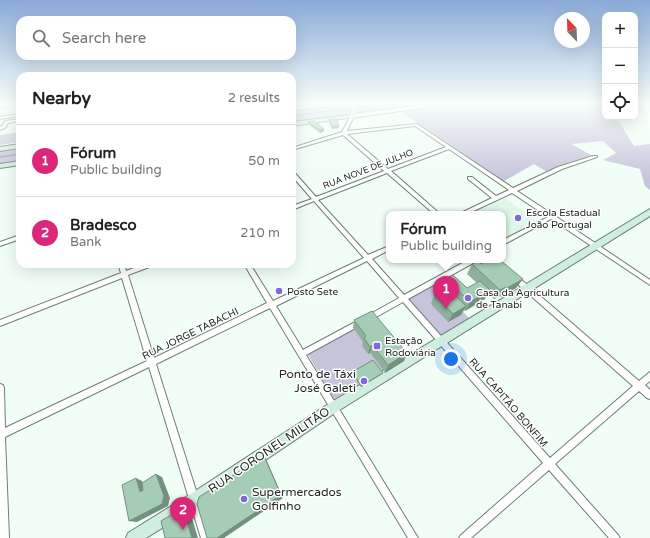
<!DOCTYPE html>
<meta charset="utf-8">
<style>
body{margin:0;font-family:"Varela Round",sans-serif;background:#f6f6f6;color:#222}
.controls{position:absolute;right:12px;top:12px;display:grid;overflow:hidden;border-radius:8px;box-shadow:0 4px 16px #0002}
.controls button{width:36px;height:36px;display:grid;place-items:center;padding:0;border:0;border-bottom:1px solid #e0e0e0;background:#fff;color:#222;font:20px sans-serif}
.compass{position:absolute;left:554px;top:12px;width:36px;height:36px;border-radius:50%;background:#fff;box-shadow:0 4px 16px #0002;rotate:337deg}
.you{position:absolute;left:451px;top:359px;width:14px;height:14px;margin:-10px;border:3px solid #fff;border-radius:50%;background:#1a73e8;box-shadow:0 0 0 6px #1a73e833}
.badge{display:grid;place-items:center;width:26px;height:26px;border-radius:50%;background:#db2777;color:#fff;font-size:13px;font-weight:700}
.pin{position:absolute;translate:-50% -33px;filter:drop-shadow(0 1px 2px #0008)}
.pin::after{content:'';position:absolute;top:21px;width:14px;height:12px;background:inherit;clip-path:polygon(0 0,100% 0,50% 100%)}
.popup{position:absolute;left:386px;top:211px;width:120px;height:52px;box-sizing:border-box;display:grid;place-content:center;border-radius:8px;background:#fff;filter:drop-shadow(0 1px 3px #0005);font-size:13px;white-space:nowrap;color:#767676}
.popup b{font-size:15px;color:#222}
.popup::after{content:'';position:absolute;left:50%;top:100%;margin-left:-8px;border:8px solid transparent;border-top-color:#fff}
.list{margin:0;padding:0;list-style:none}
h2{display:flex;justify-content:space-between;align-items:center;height:52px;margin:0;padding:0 16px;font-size:17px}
h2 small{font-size:13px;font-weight:400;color:#767676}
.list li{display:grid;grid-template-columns:26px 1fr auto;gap:12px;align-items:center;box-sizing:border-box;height:72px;padding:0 16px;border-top:1px solid #e0e0e0}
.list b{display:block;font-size:15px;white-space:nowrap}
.list p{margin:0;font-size:13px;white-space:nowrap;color:#767676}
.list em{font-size:13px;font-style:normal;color:#767676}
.icon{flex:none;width:22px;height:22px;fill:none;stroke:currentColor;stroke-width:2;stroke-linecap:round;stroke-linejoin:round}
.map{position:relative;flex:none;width:650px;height:538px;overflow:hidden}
.search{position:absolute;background:#fff;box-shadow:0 4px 16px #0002;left:16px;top:16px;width:280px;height:44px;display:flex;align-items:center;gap:10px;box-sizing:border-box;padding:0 14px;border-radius:12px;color:#767676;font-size:15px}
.panel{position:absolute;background:#fff;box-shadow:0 4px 16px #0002;left:16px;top:72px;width:280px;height:196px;border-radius:12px}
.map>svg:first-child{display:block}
.built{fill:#def7e8}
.green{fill:#c6c4db}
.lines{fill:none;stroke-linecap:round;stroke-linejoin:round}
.stream{stroke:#9d9abe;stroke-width:1.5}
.minor-casing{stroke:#6e7e75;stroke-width:2}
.tertiary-casing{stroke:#6e7e75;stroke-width:2}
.secondary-casing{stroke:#6e7e75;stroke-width:2}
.minor{fill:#fff;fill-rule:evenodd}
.tertiary{fill:#fff;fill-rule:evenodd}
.secondary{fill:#d0eedf;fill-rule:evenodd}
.wall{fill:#8eb09d}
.shaded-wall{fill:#74907f}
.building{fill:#a5cdb6;stroke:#74907f}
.poi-dot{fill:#8066e2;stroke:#fff;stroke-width:1.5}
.labels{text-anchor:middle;stroke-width:3;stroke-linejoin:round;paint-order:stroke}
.far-street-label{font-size:9px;fill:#212723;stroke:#fff}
.poi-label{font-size:10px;fill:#212723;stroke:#fff;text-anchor:start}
.street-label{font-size:10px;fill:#212723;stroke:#fff}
.near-poi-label{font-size:12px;fill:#212723;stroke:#fff;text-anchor:end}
.near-street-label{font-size:12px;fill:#212723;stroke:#fff}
</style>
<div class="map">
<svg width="650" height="538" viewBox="0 0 650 538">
<rect width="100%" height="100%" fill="#f0fef6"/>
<!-- built -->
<path class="built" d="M503,197L538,222L503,241V214H467Z"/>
<!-- green -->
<path class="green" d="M340,104H439L292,123V110Z
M451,104H604L605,117H616L634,146L650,144V190L645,186L640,169L603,160L616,153L603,141L571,144L595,157L549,173L534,164L504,181L400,111Z
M20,132V142L0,145V135Z
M20,148V161L0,164V150Z
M434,282L472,321L442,340L405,298Z
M353,328L365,344L368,354L370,353L385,373L352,374L361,387L336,403L307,353Z"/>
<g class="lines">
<!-- stream -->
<path class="stream" d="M292,116L386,104
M0,157L20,154"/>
<defs>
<path id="minor" d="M14,104H20V105L0,108V106Z
M20,114V116L0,119V117Z
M351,115L354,116L347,131L417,124L513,188L558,167L593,156H597V157L562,169L517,191L552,214L555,215V216L650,280V285L551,219L503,245V240L548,217L512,193L467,214H460L461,213L492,198L468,179V177H472L496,196L509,190L449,149L391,171L440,214H434L387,173L318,200L368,255L389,246V250L372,259L404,295L468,260H476L475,262L408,299L550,458L633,386L513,280L512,278L513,276H517L639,381L650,372V381L645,385L650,390V399L647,398L639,391L555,464L618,535L620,538H609L549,470L471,538H459L461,535L543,463L403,302L369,321L367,322L365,321L364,319L365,317L399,298L367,261L276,306L303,350L357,321L359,320L361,321L362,323L361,325L306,355L418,538H408L270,308L156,364L211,538H201L149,367L5,437L9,538H0V384L3,385L4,388L5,428L147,361L122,278L0,326V320L121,273L118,264H124L126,271L144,264H153L152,266L128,275L154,358L267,303L244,264H250L273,301L364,258L314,201L292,210V206L312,199L292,176V172H294L316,197L384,171L343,135L292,150V148L342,132ZM415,126L446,147L388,169L347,134Z
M20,119V121L8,123L5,128L0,130V127L2,126L5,121Z
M20,235V239L0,246V242Z"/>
<path id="tertiary" d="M432,104H444L442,105L352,118L349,116L352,114Z"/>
<path id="secondary" d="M320,104H335L332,106L292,111V107Z
M353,104H359L354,117L292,126V122L350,115Z
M20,144V148L0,151V147Z
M20,161V165L0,168V164Z
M650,209V216L338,411L199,505L146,538H126L128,533L189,495L330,403Z"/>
</defs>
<!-- minor casing -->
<use href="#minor" class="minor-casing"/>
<!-- tertiary casing -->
<use href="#tertiary" class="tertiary-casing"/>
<!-- secondary casing -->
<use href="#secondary" class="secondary-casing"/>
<!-- minor -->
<use href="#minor" class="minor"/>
<!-- tertiary -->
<use href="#tertiary" class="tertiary"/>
<!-- secondary -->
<use href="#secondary" class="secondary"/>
</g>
<!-- wall -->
<path class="wall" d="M329,119L339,126V128L332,129L329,122Z
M308,122L324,131L320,133L308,124Z
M472,264H481L523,279L516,288L501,297L500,296L494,299L488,293L485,299L465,311L464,310L461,315L448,322L431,304L434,295L443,290L442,288L446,279L467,288L477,283L467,274Z
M354,320L407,353L404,361L385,373L370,353L368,354L362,346L363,342L353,328Z
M352,372L383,373L382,374L361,387L352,374Z"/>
<!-- shaded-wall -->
<path class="shaded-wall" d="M324,129V131L320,133V130Z
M523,279L516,288L501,297L507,288Z
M506,287L500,296L494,299L500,290Z
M490,290L485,299L465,311L470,302Z
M466,306L461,315L448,322L453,314Z
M372,345L370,353L368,354L370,347Z
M407,353L404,361L385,373L388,365Z
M383,373L382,374L361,387V386Z
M264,456L267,461L283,498L224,538H217Z
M156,474L162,477L170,498L168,506L137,522L129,521Z
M136,478L142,481L146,494L140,492Z
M179,510L191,515L198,538H192Z"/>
<!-- building -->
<path class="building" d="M329,119H336L339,126L332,127Z
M314,121L324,129L320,130L308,122Z
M488,260H497L498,261L500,260L523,279L507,288L506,287L500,290L472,264L478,261L481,264Z
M453,275L467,288L480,281L490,290L470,302L446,279Z
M447,288L466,306L453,314L434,295Z
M372,311L407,353L388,365L372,345L370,347L364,338L366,336L354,320Z
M373,360L383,373L361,386L352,372Z
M264,456L281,495L217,538H207L197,504L199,497Z
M156,474L164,496L162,504L129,521L122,485L136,478L140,492L143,490L142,483Z
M179,510L184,512L192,538H165L161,521Z"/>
<!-- sky -->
<linearGradient id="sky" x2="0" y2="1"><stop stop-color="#8aaad7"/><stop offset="0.58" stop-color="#f8fffb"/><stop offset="1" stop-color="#f8fffb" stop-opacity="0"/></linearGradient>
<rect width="650" height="179" fill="url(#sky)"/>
<!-- markers -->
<g class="poi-dot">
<circle cx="518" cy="218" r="4"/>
<circle cx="279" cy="291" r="4"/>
<circle cx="468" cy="298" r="4"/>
<rect x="373" y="342" width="8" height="8" rx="2"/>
<circle cx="364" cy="381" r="4"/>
<circle cx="244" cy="499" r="4"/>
</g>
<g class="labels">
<!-- far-street labels -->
<g class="far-street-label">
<text transform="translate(368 169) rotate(-21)" y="3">RUA NOVE DE JULHO</text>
</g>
<!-- poi labels -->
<g class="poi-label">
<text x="526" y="216">Escola Estadual<tspan x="526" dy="12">João Portugal</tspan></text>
<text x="287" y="295">Posto Sete</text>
<text x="476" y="296">Casa da Agricultura<tspan x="476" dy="12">de Tanabi</tspan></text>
<text x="385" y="344">Estação<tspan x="385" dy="12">Rodoviária</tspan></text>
</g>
<!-- street labels -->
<g class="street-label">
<text transform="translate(190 333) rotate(-26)" y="4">RUA JORGE TABACHI</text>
<text transform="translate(509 402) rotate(49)" y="4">RUA CAPITÃO BONFIM</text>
</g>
<!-- near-poi labels -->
<g class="near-poi-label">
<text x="356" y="378">Ponto de Táxi<tspan x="356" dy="14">José Galeti</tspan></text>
<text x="252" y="496" text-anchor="start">Supermercados<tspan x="252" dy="14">Golfinho</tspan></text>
</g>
<!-- near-street labels -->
<g class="near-street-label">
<text transform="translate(269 450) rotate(-34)" y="4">RUA CORONEL MILITÃO</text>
</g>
</g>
</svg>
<div class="controls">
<button>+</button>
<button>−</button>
<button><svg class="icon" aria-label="locate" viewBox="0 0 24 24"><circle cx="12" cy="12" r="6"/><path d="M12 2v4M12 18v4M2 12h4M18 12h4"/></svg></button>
</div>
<svg class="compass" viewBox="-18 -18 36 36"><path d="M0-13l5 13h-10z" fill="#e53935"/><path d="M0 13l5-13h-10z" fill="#767676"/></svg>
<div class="you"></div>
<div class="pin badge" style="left:446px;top:309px">1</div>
<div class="popup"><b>Fórum</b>Public building</div>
<div class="pin badge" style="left:183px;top:530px">2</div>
<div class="search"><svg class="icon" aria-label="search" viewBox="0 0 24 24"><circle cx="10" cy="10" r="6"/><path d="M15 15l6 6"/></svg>Search here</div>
<section class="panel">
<h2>Nearby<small>2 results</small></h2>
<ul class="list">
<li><span class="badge">1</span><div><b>Fórum</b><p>Public building</p></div><em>50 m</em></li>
<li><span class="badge">2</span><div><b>Bradesco</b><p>Bank</p></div><em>210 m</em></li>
</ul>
</section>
</div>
